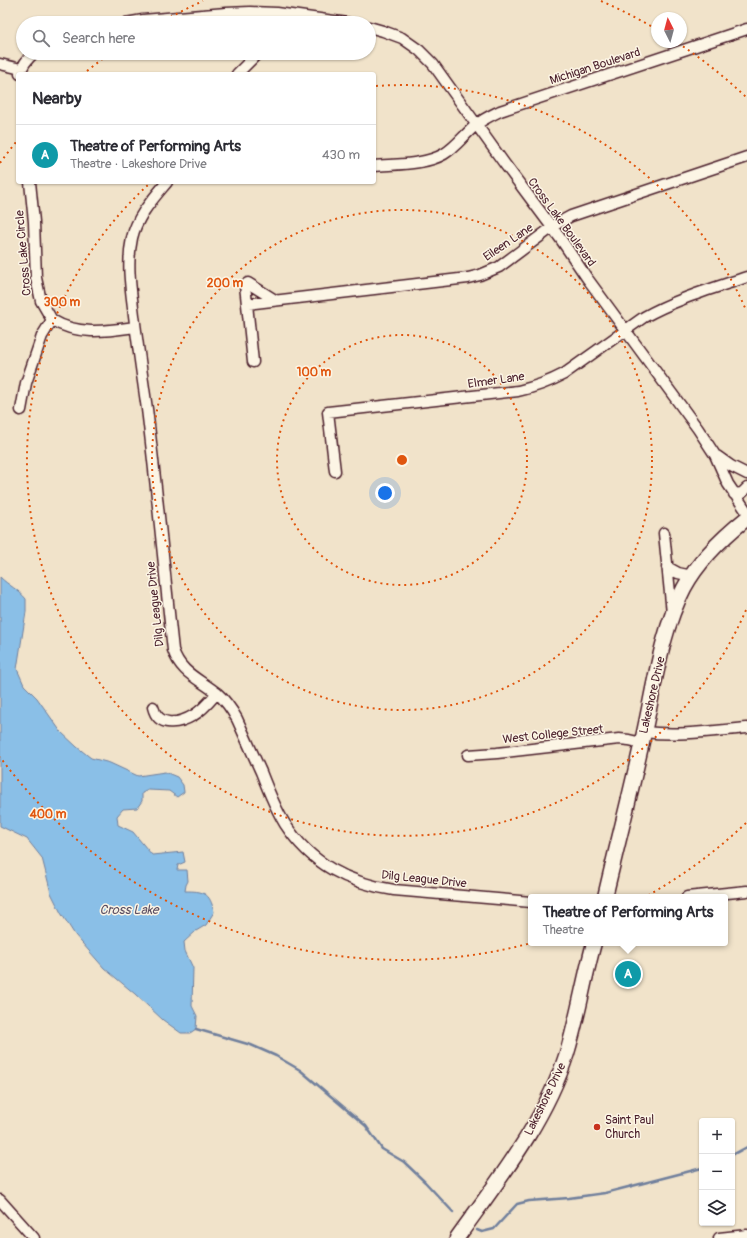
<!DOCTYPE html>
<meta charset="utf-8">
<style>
body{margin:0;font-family:Pangolin,sans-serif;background:#f2f2f3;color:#2b2b33}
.controls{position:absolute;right:12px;bottom:12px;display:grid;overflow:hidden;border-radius:4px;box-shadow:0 1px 3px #0004}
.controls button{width:36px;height:36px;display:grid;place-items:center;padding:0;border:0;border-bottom:1px solid #e1e1e2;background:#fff;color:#2b2b33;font:20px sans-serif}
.compass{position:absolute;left:651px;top:12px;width:36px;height:36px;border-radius:50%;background:#fff;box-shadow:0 1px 3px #0004;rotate:354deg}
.you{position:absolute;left:385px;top:493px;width:14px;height:14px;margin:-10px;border:3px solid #fff;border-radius:50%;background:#1a73e8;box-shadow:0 0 0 6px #1a73e833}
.badge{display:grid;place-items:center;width:26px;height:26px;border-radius:50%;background:#c8321e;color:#fff;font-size:13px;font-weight:700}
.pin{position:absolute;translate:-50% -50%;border:2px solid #fff;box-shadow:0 1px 4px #0006}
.popup{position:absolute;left:528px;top:894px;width:200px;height:52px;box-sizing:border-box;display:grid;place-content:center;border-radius:4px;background:#fff;filter:drop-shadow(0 1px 3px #0005);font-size:13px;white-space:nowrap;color:#7c7c81}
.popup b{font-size:15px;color:#2b2b33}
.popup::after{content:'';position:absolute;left:50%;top:100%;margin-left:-8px;border:8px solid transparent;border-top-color:#fff}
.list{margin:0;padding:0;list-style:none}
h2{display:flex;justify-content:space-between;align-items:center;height:52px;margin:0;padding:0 16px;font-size:17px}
h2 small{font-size:13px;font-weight:400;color:#7c7c81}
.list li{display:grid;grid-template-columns:26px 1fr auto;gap:12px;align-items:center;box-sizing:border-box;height:60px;padding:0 16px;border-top:1px solid #e1e1e2}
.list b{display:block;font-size:15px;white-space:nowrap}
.list p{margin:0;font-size:13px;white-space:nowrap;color:#7c7c81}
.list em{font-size:13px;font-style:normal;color:#7c7c81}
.icon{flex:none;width:22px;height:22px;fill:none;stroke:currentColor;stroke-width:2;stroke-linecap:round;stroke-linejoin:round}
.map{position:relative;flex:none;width:747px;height:1238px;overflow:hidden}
.search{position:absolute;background:#fff;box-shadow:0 1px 3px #0004;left:16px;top:16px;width:360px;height:44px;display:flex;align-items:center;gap:10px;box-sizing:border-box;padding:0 14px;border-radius:22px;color:#7c7c81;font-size:15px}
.panel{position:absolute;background:#fff;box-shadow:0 1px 3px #0004;left:16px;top:72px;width:360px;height:112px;border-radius:4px}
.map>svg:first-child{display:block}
.water{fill:#8abfe7;stroke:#707f9c}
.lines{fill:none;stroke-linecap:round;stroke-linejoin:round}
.stream{stroke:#707f9c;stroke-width:2.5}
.street-casing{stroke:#4a1f2b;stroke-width:13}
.secondary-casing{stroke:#4a1f2b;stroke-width:17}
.street{stroke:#fcf5e5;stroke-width:10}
.secondary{stroke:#fcf5e5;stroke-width:14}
.ring{fill:none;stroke:#e0560e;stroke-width:2;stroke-dasharray:2 4}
.poi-dot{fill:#c8321e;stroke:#fcf5e5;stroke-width:1.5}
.labels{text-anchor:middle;stroke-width:3;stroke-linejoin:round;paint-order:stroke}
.street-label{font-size:12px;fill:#4a1f2b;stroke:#fcf5e5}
.poi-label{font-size:12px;fill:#4a1f2b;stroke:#fcf5e5;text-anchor:start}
.water-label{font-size:13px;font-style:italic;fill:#5d4f63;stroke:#fcf5e5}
.centre{fill:#e0560e;stroke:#fcf5e5;stroke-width:2}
.ring-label{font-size:12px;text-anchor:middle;font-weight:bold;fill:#e0560e;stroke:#fcf5e5;stroke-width:3;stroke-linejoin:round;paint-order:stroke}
</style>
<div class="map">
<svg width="747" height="1238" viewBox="0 0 747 1238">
<rect width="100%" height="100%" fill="#f1e3ca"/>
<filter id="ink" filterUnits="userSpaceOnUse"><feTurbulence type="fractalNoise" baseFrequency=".025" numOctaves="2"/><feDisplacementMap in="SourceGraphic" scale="8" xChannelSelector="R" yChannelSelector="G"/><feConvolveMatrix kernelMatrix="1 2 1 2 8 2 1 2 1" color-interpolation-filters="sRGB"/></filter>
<g filter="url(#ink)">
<!-- water -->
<path class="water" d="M0,577C9,586 18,589 26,599V612L17,669L24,685L37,698L61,732L77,747L91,758L110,763L138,776L165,772L177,777L183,785L184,792L177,797L169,791L148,790L142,793V801L137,808L123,809L117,816L118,825L133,832L152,855L183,852L185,862L178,865L177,870H187L188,881L186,885L185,891C203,891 210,892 214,912L206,925L196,931L184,942L185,951L193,968L192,1006L197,1016L196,1029L190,1033H181L163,1020L135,994L104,968L75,935L61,913L51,893L42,858L27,839L0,826Z"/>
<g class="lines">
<!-- stream -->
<path class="stream" d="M196,1029L251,1045L276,1056L300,1070L366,1126L382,1149L404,1162L425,1182L453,1212
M732,1155L747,1147
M477,1230L482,1232L494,1229L517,1204L529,1201L569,1198L605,1193L702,1168"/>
<defs>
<path id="street" d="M126,23L143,20L226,13L250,12L277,13L348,23
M369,27L383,31L402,38L419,50L433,64L504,163L560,238L587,278L659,376L698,429L715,455L728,484L747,512
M0,64L21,69
M20,74C22,66 27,59 34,53
M237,74L258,53
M374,166C396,164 425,165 444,154C456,147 465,134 476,125C483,119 492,115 500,111L747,29
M30,182L34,222L36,278L41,301L52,320
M167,182C153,199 137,216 132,238C127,261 130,284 133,307C137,341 142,375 147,409C157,489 164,569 173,650C181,674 200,679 218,694C226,701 232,710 237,719C245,737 253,754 261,772C268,790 275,808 285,824C311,864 348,883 394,890L531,902
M247,304L468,278L480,275L499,267L558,223L571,216L747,157
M52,320C78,336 107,331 135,327
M253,362L245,285L248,283L275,300
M21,410L26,383L42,336L52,320
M717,456L731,466L747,474
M335,471L328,412L518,391C535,387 549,382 564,374L644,317C676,299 712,289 747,277
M734,494L742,493L747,488
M664,533L672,613
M667,567L678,573L692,576
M153,707C158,728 179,724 194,715C203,710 210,701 217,693
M644,732C679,736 713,731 747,728
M468,755L497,753L619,739L629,740L642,743
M687,897L747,891
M0,1200L34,1238
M719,1238L747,1235"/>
<path id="secondary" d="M605,897C618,841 633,785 645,728C655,682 662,630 684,588C699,560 722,538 747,518
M457,1238C499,1179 545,1122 567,1053C578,1017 584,979 594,943"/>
</defs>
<!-- street casing -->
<use href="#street" class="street-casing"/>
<!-- secondary casing -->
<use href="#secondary" class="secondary-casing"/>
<!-- street -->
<use href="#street" class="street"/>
<!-- secondary -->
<use href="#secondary" class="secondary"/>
</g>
</g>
<!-- distance rings -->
<g class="ring">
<circle cx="402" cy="460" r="125"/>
<circle cx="402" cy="460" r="250"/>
<path d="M746 610A375 375 0 1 1 149 184M376 86A375 375 0 0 1 746 310"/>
<path d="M746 823A500 500 0 0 1 0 757M0 163A500 500 0 0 1 16 142M87 71A500 500 0 0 1 108 55M160 23A500 500 0 0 1 203 1M601 1A500 500 0 0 1 656 29M678 43A500 500 0 0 1 746 97"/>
</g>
<!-- markers -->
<circle class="poi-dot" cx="597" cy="1127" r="4"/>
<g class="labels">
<!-- street labels -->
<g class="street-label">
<text transform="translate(595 66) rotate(-18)" y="4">Michigan Boulevard</text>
<text transform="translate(562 222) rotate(54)" y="4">Cross Lake Boulevard</text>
<text transform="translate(508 242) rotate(-34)" y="4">Eileen Lane</text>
<text transform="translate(23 253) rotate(-95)" y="4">Cross Lake Circle</text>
<text transform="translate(496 380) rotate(-8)" y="4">Elmer Lane</text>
<text transform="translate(155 604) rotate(-96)" y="4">Dilg League Drive</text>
<text transform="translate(652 695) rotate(-77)" y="4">Lakeshore Drive</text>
<text transform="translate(553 734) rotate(-6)" y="4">West College Street</text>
<text transform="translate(424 879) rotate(6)" y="4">Dilg League Drive</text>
<text transform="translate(545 1099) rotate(-64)" y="4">Lakeshore Drive</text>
</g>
<!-- poi labels -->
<g class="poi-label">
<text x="605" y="1124">Saint Paul<tspan x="605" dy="14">Church</tspan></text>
</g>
<!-- water labels -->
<g class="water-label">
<text x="129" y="914">Cross Lake</text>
</g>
</g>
<circle cx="402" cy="460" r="6" class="centre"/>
<g class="ring-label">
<text x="225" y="287">200 m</text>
<text x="62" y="306">300 m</text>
<text x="314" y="376">100 m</text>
<text x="48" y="818">400 m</text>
</g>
</svg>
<div class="controls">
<button>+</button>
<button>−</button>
<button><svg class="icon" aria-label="layers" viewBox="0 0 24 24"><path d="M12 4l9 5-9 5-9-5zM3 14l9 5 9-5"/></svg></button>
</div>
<svg class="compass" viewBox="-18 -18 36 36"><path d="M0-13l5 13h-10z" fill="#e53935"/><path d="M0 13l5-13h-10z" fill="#7c7c81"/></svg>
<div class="you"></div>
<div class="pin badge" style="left:628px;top:974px;background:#0f9aa8">A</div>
<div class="popup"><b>Theatre of Performing Arts</b>Theatre</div>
<div class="search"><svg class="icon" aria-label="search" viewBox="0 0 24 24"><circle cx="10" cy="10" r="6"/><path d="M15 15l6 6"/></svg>Search here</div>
<section class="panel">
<h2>Nearby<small></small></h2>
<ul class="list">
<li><span class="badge" style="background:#0f9aa8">A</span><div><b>Theatre of Performing Arts</b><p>Theatre · Lakeshore Drive</p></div><em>430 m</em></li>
</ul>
</section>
</div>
